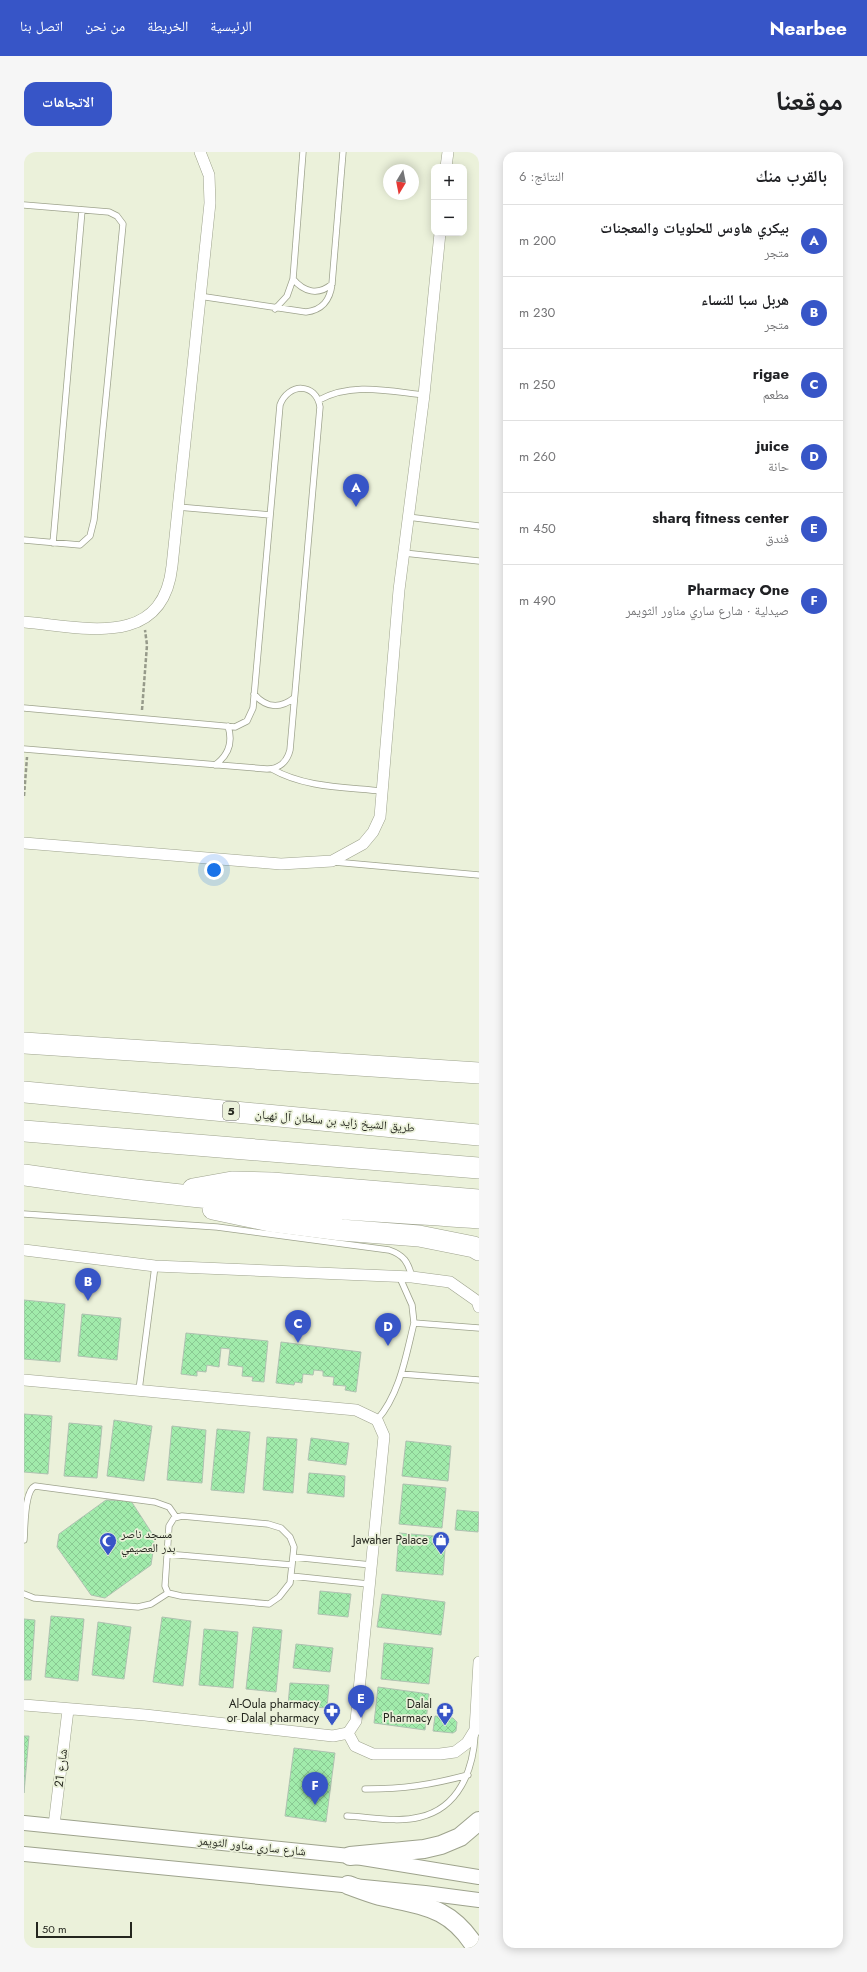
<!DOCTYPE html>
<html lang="ar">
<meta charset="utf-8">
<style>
body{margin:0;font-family:Jost,"Noto Naskh Arabic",sans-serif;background:#f6f6f6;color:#202124;direction:rtl}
.controls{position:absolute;right:12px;top:12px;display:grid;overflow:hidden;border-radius:8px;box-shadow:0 2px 10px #0003}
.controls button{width:36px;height:36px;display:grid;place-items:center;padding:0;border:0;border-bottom:1px solid #e0e0e0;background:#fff;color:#202124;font:20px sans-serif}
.compass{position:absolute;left:359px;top:12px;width:36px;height:36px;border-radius:50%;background:#fff;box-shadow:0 2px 10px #0003;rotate:190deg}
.scale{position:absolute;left:12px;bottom:10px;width:96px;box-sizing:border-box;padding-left:4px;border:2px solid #24261e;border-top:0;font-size:11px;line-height:14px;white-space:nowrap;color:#24261e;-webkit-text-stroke:3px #ebf1da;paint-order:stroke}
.you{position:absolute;left:190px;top:718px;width:14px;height:14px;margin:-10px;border:3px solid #fff;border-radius:50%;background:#1a73e8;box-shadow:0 0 0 6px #1a73e833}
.badge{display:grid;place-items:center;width:26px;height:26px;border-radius:50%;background:#3755c7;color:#fff;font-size:13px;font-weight:700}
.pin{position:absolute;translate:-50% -33px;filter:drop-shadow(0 1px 2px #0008)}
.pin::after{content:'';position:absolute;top:21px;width:14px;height:12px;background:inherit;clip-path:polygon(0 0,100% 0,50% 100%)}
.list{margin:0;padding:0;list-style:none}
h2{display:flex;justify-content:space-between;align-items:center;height:52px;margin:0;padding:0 16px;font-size:17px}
h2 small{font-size:13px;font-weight:400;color:#757577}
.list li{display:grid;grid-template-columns:26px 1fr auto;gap:12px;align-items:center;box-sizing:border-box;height:72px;padding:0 16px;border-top:1px solid #e0e0e0}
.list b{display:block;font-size:15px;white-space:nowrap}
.list p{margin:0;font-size:13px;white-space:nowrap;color:#757577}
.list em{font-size:13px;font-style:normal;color:#757577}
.map{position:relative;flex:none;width:455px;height:1796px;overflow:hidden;direction:ltr;border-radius:12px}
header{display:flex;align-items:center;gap:24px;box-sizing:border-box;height:56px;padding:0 20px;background:#3755c7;color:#fff}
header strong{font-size:19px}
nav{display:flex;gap:22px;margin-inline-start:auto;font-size:14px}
.intro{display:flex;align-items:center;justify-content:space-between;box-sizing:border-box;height:96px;padding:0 24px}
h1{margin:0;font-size:28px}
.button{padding:10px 18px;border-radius:12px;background:#3755c7;color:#fff;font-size:14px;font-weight:700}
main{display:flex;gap:24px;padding:0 24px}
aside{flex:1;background:#fff;border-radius:12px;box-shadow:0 2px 10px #0003}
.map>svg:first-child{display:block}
.building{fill:url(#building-cross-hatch);stroke:#afc2b1}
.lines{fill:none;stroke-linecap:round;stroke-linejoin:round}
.service-casing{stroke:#9ea38d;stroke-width:7}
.minor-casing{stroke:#9ea38d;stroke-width:12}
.tertiary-casing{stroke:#9ea38d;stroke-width:16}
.primary-casing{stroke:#9ea38d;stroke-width:20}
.motorway-casing{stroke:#9ea38d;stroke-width:22}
.path{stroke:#969a8a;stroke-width:2.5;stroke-dasharray:4 2;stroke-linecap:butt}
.service{stroke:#fff;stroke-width:5.5}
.minor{stroke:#fff;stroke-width:11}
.tertiary{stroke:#fff;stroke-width:14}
.primary{stroke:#fff;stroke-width:18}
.motorway{stroke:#fff;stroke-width:21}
.labels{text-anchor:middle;stroke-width:3.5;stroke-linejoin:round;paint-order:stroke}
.shield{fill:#ebf1da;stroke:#606356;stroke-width:1}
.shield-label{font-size:11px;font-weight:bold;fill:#24261e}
.street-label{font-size:12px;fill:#24261e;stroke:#ebf1da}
.poi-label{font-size:12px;fill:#24261e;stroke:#ebf1da;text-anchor:end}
</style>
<header>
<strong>Nearbee</strong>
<nav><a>الرئيسية</a><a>الخريطة</a><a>من نحن</a><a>اتصل بنا</a></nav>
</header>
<div class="intro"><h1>موقعنا</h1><a class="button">الاتجاهات</a></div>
<main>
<aside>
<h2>بالقرب منك<small>النتائج: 6</small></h2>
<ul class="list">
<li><span class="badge">A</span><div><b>بيكري هاوس للحلويات والمعجنات</b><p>متجر</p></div><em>200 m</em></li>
<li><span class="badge">B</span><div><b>هربل سبا للنساء</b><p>متجر</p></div><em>230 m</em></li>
<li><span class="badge">C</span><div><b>rigae</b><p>مطعم</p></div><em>250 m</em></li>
<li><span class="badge">D</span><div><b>juice</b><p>حانة</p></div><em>260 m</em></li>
<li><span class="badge">E</span><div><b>sharq fitness center</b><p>فندق</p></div><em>450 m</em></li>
<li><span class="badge">F</span><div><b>Pharmacy One</b><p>صيدلية · شارع ساري مناور الثويمر</p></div><em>490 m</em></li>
</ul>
</aside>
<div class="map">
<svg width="455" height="1796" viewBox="0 0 455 1796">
<defs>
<pattern id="building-cross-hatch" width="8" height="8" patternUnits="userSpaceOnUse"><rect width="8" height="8" fill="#a1ebab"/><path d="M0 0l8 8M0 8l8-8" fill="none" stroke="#8ac993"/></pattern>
</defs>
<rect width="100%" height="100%" fill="#ebf1da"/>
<!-- building -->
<path class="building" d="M0,1148L41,1152L36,1210L0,1207Z
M58,1162L97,1166L93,1208L54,1204Z
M162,1181L244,1189L240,1230L228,1229L229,1225L218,1224L219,1215L204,1213L206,1197L197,1196L195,1215L183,1213L182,1220L173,1219V1224L157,1222Z
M257,1190L337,1200L332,1240L321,1238L322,1234L309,1233L310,1225L299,1224V1219L290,1218L289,1223L279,1222L278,1231L271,1230L270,1233L252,1231Z
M0,1262L28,1264L24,1322L0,1320Z
M90,1268L128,1274L120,1329L83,1324Z
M45,1271L78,1274L73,1326L40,1324Z
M148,1274L182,1278L178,1331L143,1328Z
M193,1277L226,1280L220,1341L187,1338Z
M243,1285L273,1287L269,1341L239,1338Z
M287,1286L325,1291L322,1313L284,1308Z
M382,1289L427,1294L424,1329L378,1324Z
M285,1321L321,1324L320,1345L283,1341Z
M379,1332L422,1336L418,1376L375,1372Z
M82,1348L107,1349L131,1386L127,1413L81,1446L67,1443L33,1395L35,1382Z
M433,1358L455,1360L454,1380L431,1378Z
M375,1381L422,1385L419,1423L372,1419Z
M296,1439L327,1442L324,1465L294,1462Z
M358,1442L421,1450L417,1483L353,1475Z
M27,1464L60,1467L54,1529L21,1525Z
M138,1465L167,1469L159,1534L129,1530Z
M0,1467L11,1468L7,1528H0Z
M74,1470L107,1475L100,1527L68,1523Z
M229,1475L258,1478L252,1540L222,1537Z
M180,1477L214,1480L209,1536L175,1533Z
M360,1491L409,1496L405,1532L357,1527Z
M272,1492L309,1496L306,1520L269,1516Z
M266,1531L305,1533L303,1556L264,1553Z
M354,1535L405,1542L401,1578L350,1571Z
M411,1564L429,1566L433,1570L432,1579L429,1581L409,1579Z
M0,1584H5L0,1641Z
M270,1596L311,1601L302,1670L261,1664Z"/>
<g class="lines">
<defs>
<path id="service" d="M0,53L85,60L93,64L99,72L70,368L66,384L56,393L0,388
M269,127C280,140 294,144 308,132
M175,144L282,160C299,158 306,148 308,132L319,0
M251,157L263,144L269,127L279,0
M295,248C328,230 364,239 400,243
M154,355L246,363
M384,365L455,374
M29,391L58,58
M380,401L455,409
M230,542C242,556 256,557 270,546
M0,556L211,575L223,569L229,556L256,253C264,231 292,230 296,255L266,598C263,610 255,617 243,617L0,597
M191,613C205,603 209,590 204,574
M248,617C281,636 322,635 358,639
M310,710L455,723
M0,1062L193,1075L365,1098C380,1103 384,1110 388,1125
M376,1126L388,1153L390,1171L455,1176
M377,1222L455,1228
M115,1238L131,1114
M353,1268C376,1242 382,1203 390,1171
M158,1364L244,1372L257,1376L266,1385L270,1395L266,1431L255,1445L245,1452L157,1444L144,1441L141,1434L145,1374L150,1366Z
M0,1388C1,1376 0,1339 11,1334L131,1350L145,1355L152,1365
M143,1402L268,1413
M269,1405L347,1413
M267,1424L344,1432
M0,1442L10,1446L114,1455L127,1452L144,1441
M341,1637C380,1637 406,1633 444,1623
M323,1664C346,1665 373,1671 396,1665C435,1656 449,1618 451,1583"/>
<path id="minor" d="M422,15L424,0
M0,470C59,475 139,498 148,414L186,51L185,23L176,0
M0,691L257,712L308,709L339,692L349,680L356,665L375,438L400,243L416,81
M0,1098L131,1114L388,1125L426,1130L453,1149L455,1155
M0,1228L332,1258L353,1268L360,1284L332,1569L324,1581L309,1584L121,1563L0,1553
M324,1581L331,1594L349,1602H416L431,1600L443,1591L451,1578L455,1510
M30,1673L44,1558"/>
<path id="tertiary" d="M0,1671L326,1704L455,1725
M0,1702L401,1741L455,1748"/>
<path id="primary" d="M326,1704L400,1697L417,1693L436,1685L455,1669
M324,1733C335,1737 345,1741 356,1744C399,1754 426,1754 452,1796"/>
<path id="motorway" d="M0,891L455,921
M0,940L455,983
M0,979L455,1016
M0,1023C87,1036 174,1046 262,1053C326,1058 391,1061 455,1066
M169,1037L208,1030L248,1031L455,1048
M189,1057L246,1069L317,1078L395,1084L450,1095L455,1098"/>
</defs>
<!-- service casing -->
<use href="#service" class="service-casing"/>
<!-- minor casing -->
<use href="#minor" class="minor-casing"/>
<!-- tertiary casing -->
<use href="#tertiary" class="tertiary-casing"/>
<!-- primary casing -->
<use href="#primary" class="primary-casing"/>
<!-- motorway casing -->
<use href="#motorway" class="motorway-casing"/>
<!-- path -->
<path class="path" d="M118,558L123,493L121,478
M0,644L3,605"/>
<!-- service -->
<use href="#service" class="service"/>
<!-- minor -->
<use href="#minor" class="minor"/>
<!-- tertiary -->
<use href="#tertiary" class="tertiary"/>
<!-- primary -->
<use href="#primary" class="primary"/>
<!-- motorway -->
<use href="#motorway" class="motorway"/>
</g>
<!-- icons -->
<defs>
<symbol id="shop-pin" viewBox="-11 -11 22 30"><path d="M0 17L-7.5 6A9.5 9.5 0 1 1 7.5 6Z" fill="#3755c7" stroke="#ebf1da"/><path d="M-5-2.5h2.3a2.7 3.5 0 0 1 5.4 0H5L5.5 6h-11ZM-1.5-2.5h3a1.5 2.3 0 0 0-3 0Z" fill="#fff"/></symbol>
<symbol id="mosque-pin" viewBox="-11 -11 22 30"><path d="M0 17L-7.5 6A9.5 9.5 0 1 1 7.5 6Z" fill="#3755c7" stroke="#ebf1da"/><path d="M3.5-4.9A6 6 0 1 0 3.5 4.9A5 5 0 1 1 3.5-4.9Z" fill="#fff"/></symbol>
<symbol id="pharmacy-pin" viewBox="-11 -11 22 30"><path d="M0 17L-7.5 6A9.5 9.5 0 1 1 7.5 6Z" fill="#3755c7" stroke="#ebf1da"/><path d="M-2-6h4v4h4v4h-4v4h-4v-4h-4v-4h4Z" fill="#fff"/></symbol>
</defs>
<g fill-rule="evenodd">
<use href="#shop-pin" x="407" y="1378" width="20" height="27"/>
<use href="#mosque-pin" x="74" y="1379" width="20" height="27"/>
<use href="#pharmacy-pin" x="298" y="1549" width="20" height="27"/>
<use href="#pharmacy-pin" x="411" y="1549" width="20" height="27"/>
</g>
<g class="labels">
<!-- shield labels -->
<rect class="shield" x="199" y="950" width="16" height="18" rx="3"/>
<g class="shield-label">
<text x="207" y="963">5</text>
</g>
<!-- street labels -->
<g class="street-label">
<text transform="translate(311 969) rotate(5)" y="4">طريق الشيخ زايد بن سلطان آل نهيان</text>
<text transform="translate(37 1616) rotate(-83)" y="4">شارع 21</text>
<text transform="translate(228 1694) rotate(6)" y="4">شارع ساري مناور الثويمر</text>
</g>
<!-- poi labels -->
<g class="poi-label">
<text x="97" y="1386" text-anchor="start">مسجد ناصر<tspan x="97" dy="14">بدر العصيمي</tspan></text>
<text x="404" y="1392">Jawaher Palace</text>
<text x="295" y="1556">Al-Oula pharmacy<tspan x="295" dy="14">or Dalal pharmacy</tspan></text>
<text x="408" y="1556">Dalal<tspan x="408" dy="14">Pharmacy</tspan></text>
</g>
</g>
</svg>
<div class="controls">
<button>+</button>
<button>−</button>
</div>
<svg class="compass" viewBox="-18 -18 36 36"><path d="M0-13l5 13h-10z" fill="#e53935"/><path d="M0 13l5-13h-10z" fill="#757577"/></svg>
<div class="scale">50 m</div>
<div class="you"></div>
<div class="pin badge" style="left:332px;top:355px">A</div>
<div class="pin badge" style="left:64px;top:1149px">B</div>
<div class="pin badge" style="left:274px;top:1191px">C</div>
<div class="pin badge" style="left:364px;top:1194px">D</div>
<div class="pin badge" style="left:337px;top:1566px">E</div>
<div class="pin badge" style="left:291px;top:1653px">F</div>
</div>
</main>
